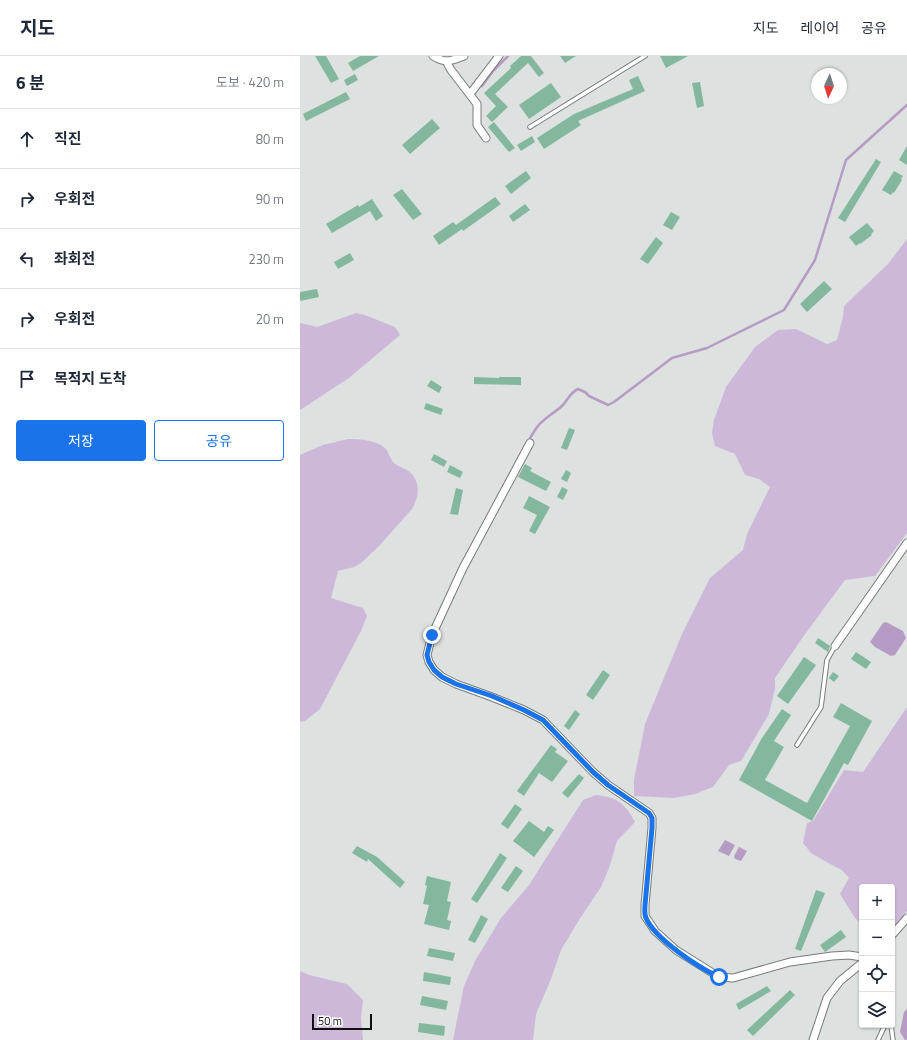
<!DOCTYPE html>
<html lang="ko">
<meta charset="utf-8">
<style>
body{margin:0;font-family:"Titillium Web","Noto Sans KR",sans-serif;background:#f2f2f3;color:#1f2937}
.controls{position:absolute;right:12px;bottom:12px;display:grid;overflow:hidden;border-radius:4px;box-shadow:0 1px 3px #0004}
.controls button{width:36px;height:36px;display:grid;place-items:center;padding:0;border:0;border-bottom:1px solid #e0e1e3;background:#fff;color:#1f2937;font:20px sans-serif}
.compass{position:absolute;left:511px;top:12px;width:36px;height:36px;border-radius:50%;background:#fff;box-shadow:0 1px 3px #0004;rotate:184deg}
.scale{position:absolute;left:12px;bottom:10px;width:60px;box-sizing:border-box;padding-left:4px;border:2px solid #0f100f;border-top:0;font-size:11px;line-height:14px;white-space:nowrap;color:#0f100f;-webkit-text-stroke:3px #fff;paint-order:stroke}
.stop{position:absolute;width:12px;height:12px;margin:-9px;border:3px solid #1a73e8;border-radius:50%;background:#fff}
.stop.end{background:#1a73e8;border-color:#fff;box-shadow:0 1px 4px #0008}
.list{margin:0;padding:0;list-style:none}
h2{display:flex;justify-content:space-between;align-items:center;height:52px;margin:0;padding:0 16px;font-size:17px}
h2 small{font-size:13px;font-weight:400;color:#747a83}
.list li{display:grid;grid-template-columns:26px 1fr auto;gap:12px;align-items:center;box-sizing:border-box;height:60px;padding:0 16px;border-top:1px solid #e0e1e3}
.list b{display:block;font-size:15px;white-space:nowrap}
.list em{font-size:13px;font-style:normal;color:#747a83}
.actions{display:flex;gap:8px;padding:12px 16px}
.actions a{flex:1;padding:9px 0;border:1px solid #1a73e8;border-radius:4px;text-align:center;font-size:14px;color:#1a73e8}
.actions .main{background:#1a73e8;color:#fff}
.icon{flex:none;width:22px;height:22px;fill:none;stroke:currentColor;stroke-width:2;stroke-linecap:round;stroke-linejoin:round}
.map{position:relative;flex:none;width:607px;height:984px;overflow:hidden}
header{display:flex;align-items:center;gap:24px;box-sizing:border-box;height:56px;padding:0 20px;background:#fff;border-bottom:1px solid #e0e1e3}
header strong{font-size:19px}
nav{display:flex;gap:22px;margin-inline-start:auto;font-size:14px}
main{display:flex}
aside{flex:1;background:#fff}
.map>svg:first-child{display:block}
.green{fill:#ceb8da}
.water{fill:#b69bc4}
.lines{fill:none;stroke-linecap:round;stroke-linejoin:round}
.stream{stroke:#b69bc4;stroke-width:2.5}
.building{fill:#84b89e}
.lane-casing{stroke:#787c7a;stroke-width:5.5}
.street-casing{stroke:#787c7a;stroke-width:9}
.lane{stroke:#fff;stroke-width:3.5}
.street{stroke:#fff;stroke-width:7}
.route{stroke:#1a73e8;stroke-width:5}
</style>
<header>
<strong>지도</strong>
<nav><a>지도</a><a>레이어</a><a>공유</a></nav>
</header>
<main>
<aside>
<h2>6 분<small>도보 · 420 m</small></h2>
<ul class="list">
<li><svg class="icon" aria-label="ahead" viewBox="0 0 24 24"><path d="M12 20V5M6 11l6-6 6 6"/></svg><div><b>직진</b></div><em>80 m</em></li>
<li><svg class="icon" aria-label="right" viewBox="0 0 24 24"><path d="M7 20v-9h11M14 6l5 5-5 5"/></svg><div><b>우회전</b></div><em>90 m</em></li>
<li><svg class="icon" aria-label="left" viewBox="0 0 24 24"><path d="M17 20v-9H6M10 6l-5 5 5 5"/></svg><div><b>좌회전</b></div><em>230 m</em></li>
<li><svg class="icon" aria-label="right" viewBox="0 0 24 24"><path d="M7 20v-9h11M14 6l5 5-5 5"/></svg><div><b>우회전</b></div><em>20 m</em></li>
<li><svg class="icon" aria-label="arrive" viewBox="0 0 24 24"><path d="M6 21V4h12l-3 4 3 4H6"/></svg><div><b>목적지 도착</b></div></li>
</ul>
<div class="actions"><a class="main">저장</a><a>공유</a></div>
</aside>
<div class="map">
<svg width="607" height="984" viewBox="0 0 607 984">
<rect width="100%" height="100%" fill="#dde1df"/>
<!-- green -->
<path class="green" d="M607,183V477L575,520L545,524L503,581L475,622V632L469,658L441,705L429,709L413,731L395,738L374,742L334,740V724L345,668L382,578L410,522L443,494L447,478L470,431L459,423L445,419L435,398L415,390L412,377L414,364L426,331L455,291L478,274L496,273L527,288L537,284L543,261L544,250L588,208Z
M56,257L65,259L95,271L100,279L49,322L0,354V267L17,271Z
M48,383C59,383 78,384 86,393C89,397 90,403 94,407C98,411 105,412 110,416C121,427 119,441 112,453L79,490L61,507L54,511L38,515L31,542L63,552L67,560L61,575L20,653L5,665L0,666V399L23,389Z
M607,651V855L592,873V831H562V869L555,862L540,838L549,822L542,814L530,808L511,797L503,787L507,767L513,765L544,714L563,716Z
M296,739C318,741 325,748 335,766L317,785L309,812L301,831L279,864L261,894L251,923L236,958L233,984H153L164,930L175,905L201,862L229,829L283,744Z
M0,915L9,919L47,928L63,944L61,962L63,984H0Z"/>
<!-- water -->
<path class="water" d="M586,566L603,575L606,582L595,599L591,600L575,591L570,586L583,567Z
M425,784L435,789L429,800L418,795Z
M439,791L447,795L441,805L435,803L434,800Z
M607,953V984H605L600,976L604,956Z"/>
<g class="lines">
<!-- stream -->
<path class="stream" d="M182,30L193,15L208,0
M228,386C232,379 236,370 243,365C249,359 257,355 263,349C268,343 271,336 278,333L285,336L289,340L308,349L314,346L372,302L407,292L484,254L515,204L546,104L607,49"/>
</g>
<!-- building -->
<path class="building" d="M15,0H26L39,23L31,27Z
M60,0H79L53,15L48,7Z
M221,0H231L244,17L239,21L228,7L195,38L208,51L192,66L186,60L196,50L184,37L211,12L210,10Z
M260,0H276L265,7Z
M360,0H388L366,12Z
M55,18L58,24L47,30L44,24Z
M338,20L345,35L278,65L281,69L244,93L237,82L274,58L333,33L329,24Z
M400,26L404,50L397,52L392,27Z
M251,27L261,41L229,63L219,49Z
M46,36L50,43L6,65L3,58Z
M132,63L140,72L110,98L102,89Z
M194,66L215,92L209,96L188,71Z
M232,80L235,86L221,95L217,89Z
M607,90V109L599,104Z
M576,103L581,106L545,166L538,162Z
M226,115L231,122L211,138L205,130Z
M594,115L603,120L601,123L602,124L594,137L593,136L591,139L582,134Z
M102,133L122,158L113,164L93,139Z
M195,141L201,148L163,175L162,173L139,189L133,180L153,166L156,169Z
M72,143L83,160L76,165L70,155L32,177L26,168L58,149L59,151Z
M225,148L230,154L213,166L209,160Z
M371,156L380,161L372,174L363,169Z
M567,167L574,175L571,178L572,179L560,188V187L556,190L549,181Z
M356,181L363,187L348,208L340,203Z
M50,197L54,204L38,213L34,206Z
M524,225L532,233L507,256L500,248Z
M17,233L19,241L0,245V236Z
M174,321L199,322V321H221V329L174,328Z
M131,324L142,331L139,337L127,330Z
M126,347L143,353L141,359L124,353Z
M269,372L275,374L267,394L261,392Z
M134,398L147,405L144,411L131,404Z
M225,408L232,412L230,415L251,426L246,435L218,421Z
M150,409L163,416L160,422L147,416Z
M266,414L271,417L267,426L261,423Z
M262,431L268,434L263,444L257,441Z
M156,432L163,434L158,459L150,458Z
M229,440L250,451L235,478L229,475L237,459L223,452Z
M518,582L530,590L528,596L515,587Z
M556,596L571,606L566,613L551,603Z
M504,601L516,609L488,648L477,640Z
M303,614L310,619L293,644L286,639Z
M533,616L539,620L534,626L529,622Z
M541,647L572,665L548,709L544,707L512,765L439,724L462,682L482,653L491,659L474,685L484,691L465,724L507,747L550,670L533,661Z
M275,654L280,658L269,674L264,670Z
M251,689L257,693L255,696L268,705L252,726L239,717L224,740L217,735Z
M279,718L284,722L268,742L262,737Z
M215,748L222,753L208,773L201,768Z
M229,765L244,776L248,770L254,774L234,801L213,785Z
M57,790L77,801L105,826L100,832L68,803L67,806L52,797Z
M200,797L207,802L177,847L171,843Z
M216,810L223,815L208,836L201,832Z
M127,820L151,826L147,845L151,846L147,864L151,865L149,874L124,868L129,849L123,848L127,830L125,829Z
M516,834L525,837L501,895L495,893Z
M181,859L188,863L175,887L168,884Z
M541,874L546,881L525,896L520,889Z
M129,892L155,897L153,905L127,900Z
M124,916L151,921L150,929L123,925Z
M467,930L471,935L439,954L436,948Z
M490,934L495,939L453,980L447,974Z
M122,940L148,945L146,954L120,949Z
M119,967L145,970L144,980L118,976Z"/>
<g class="lines">
<defs>
<path id="lane" d="M230,71L345,0
M497,689L521,651L527,604L535,590
M591,969L593,984
M578,984L585,969"/>
<path id="street" d="M133,0C146,8 151,5 164,0
M146,5L151,14L177,48V69L186,82
M170,38L199,0
M230,387L163,512L132,579L127,599L129,606L134,614L142,621L156,628L192,641L224,654L243,664L293,716L308,729L349,757L352,762V772L345,849V860L355,875L376,894L419,921L433,922L490,906L532,900L549,899L562,901
M535,590L607,487
M592,879L607,862
M513,984L527,942L540,925L562,907"/>
</defs>
<!-- lane casing -->
<use href="#lane" class="lane-casing"/>
<!-- street casing -->
<use href="#street" class="street-casing"/>
<!-- lane -->
<use href="#lane" class="lane"/>
<!-- street -->
<use href="#street" class="street"/>
</g>
<g class="lines">
<!-- route -->
<path class="route" d="M132,579L127,599L129,606L134,614L142,621L156,628L192,640L224,654L243,664L293,716L308,729L349,757L352,762V772L345,849C345,853 344,858 346,862C355,883 398,911 419,921"/>
</g>
</svg>
<div class="controls">
<button>+</button>
<button>−</button>
<button><svg class="icon" aria-label="locate" viewBox="0 0 24 24"><circle cx="12" cy="12" r="6"/><path d="M12 2v4M12 18v4M2 12h4M18 12h4"/></svg></button>
<button><svg class="icon" aria-label="layers" viewBox="0 0 24 24"><path d="M12 4l9 5-9 5-9-5zM3 14l9 5 9-5"/></svg></button>
</div>
<svg class="compass" viewBox="-18 -18 36 36"><path d="M0-13l5 13h-10z" fill="#e53935"/><path d="M0 13l5-13h-10z" fill="#747a83"/></svg>
<div class="scale">50 m</div>
<div class="stop" style="left:419px;top:921px"></div>
<div class="stop end" style="left:132px;top:579px"></div>
</div>
</main>
